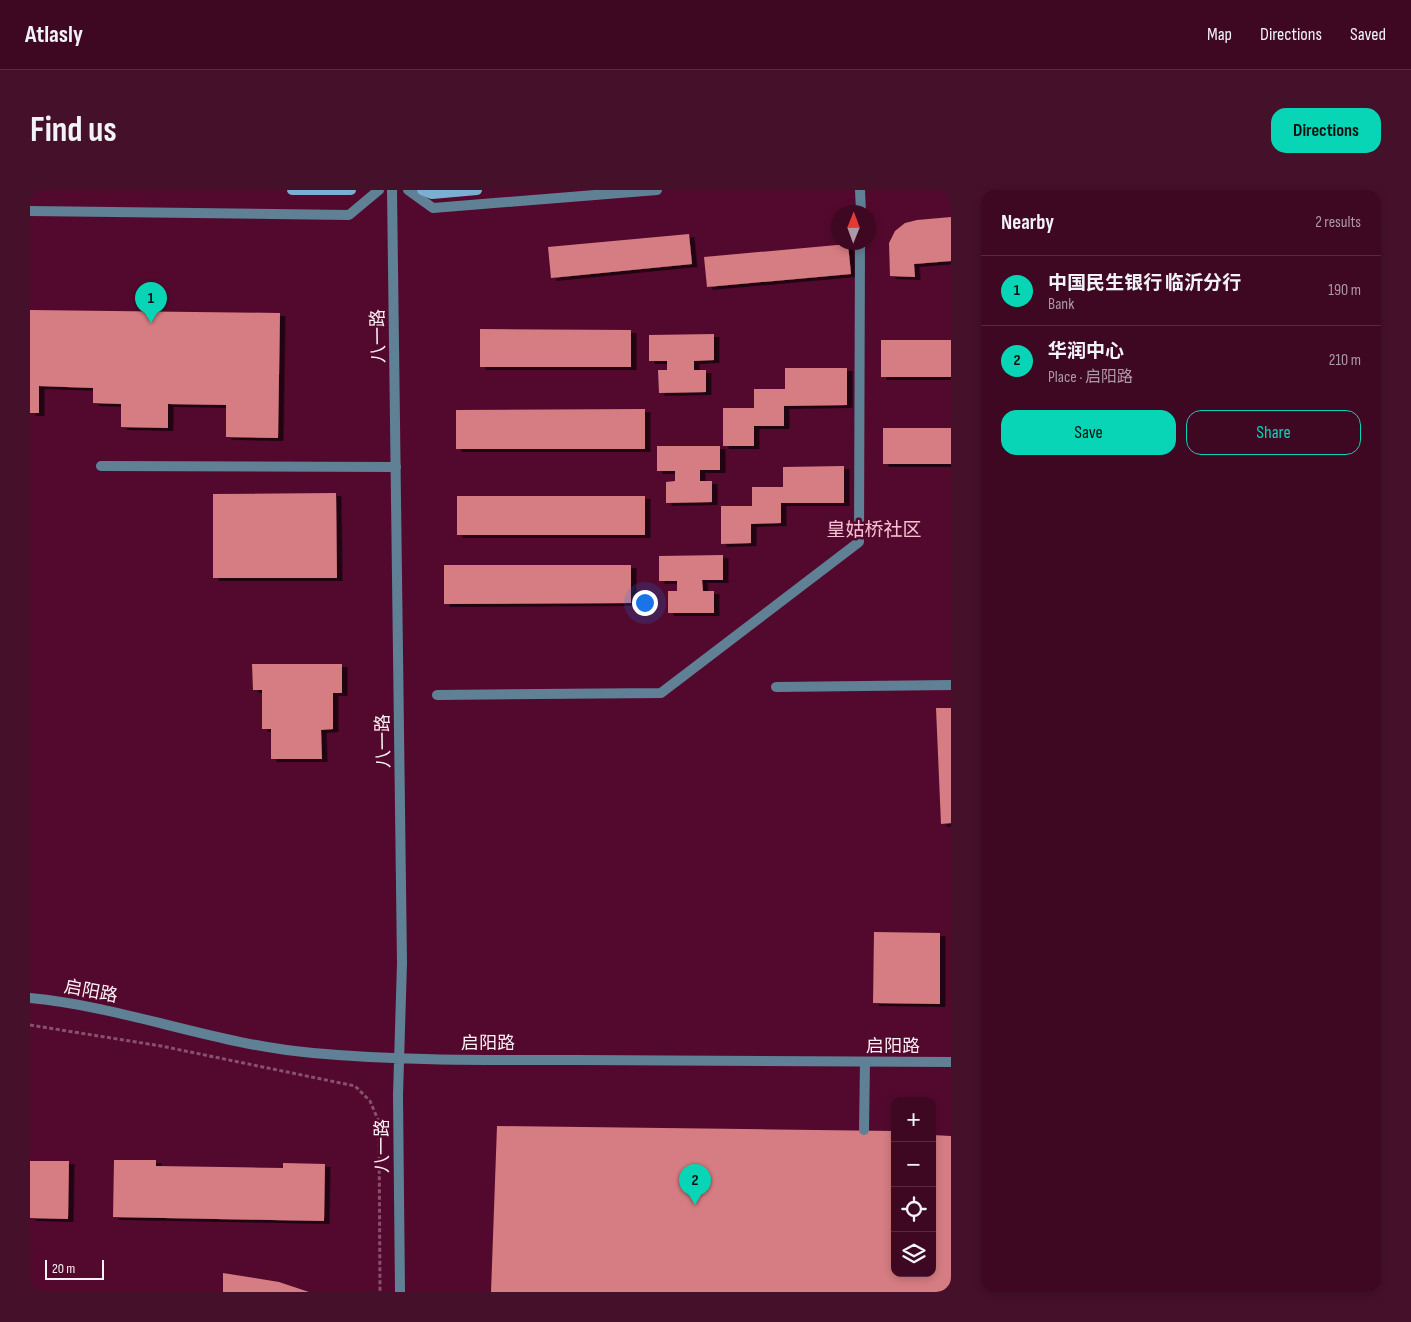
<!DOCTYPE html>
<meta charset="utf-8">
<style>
body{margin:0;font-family:"Sofia Sans Condensed","Noto Sans SC",sans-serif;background:#45102a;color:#f1f3f6}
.controls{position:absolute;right:15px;bottom:15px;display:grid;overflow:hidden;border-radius:10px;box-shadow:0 2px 8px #0003}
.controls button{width:45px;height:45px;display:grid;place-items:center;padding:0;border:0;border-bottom:1px solid #572840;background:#3e0722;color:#f1f3f6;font:25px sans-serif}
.compass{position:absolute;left:801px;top:15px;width:45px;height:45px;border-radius:50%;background:#3e0722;box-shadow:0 2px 8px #0003;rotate:1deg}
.scale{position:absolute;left:15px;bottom:12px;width:59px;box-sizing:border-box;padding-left:5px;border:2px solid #faf1f4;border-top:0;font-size:14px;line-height:18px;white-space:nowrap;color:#faf1f4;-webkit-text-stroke:4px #53092d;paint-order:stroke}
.you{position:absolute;left:614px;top:412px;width:18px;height:18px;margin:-12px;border:4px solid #fff;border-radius:50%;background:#1a73e8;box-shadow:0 0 0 8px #1a73e833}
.badge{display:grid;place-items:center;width:32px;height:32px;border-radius:50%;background:#07d5b6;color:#111;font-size:16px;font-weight:700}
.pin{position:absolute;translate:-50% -41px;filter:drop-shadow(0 1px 2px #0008)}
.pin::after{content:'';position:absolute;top:26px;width:18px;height:15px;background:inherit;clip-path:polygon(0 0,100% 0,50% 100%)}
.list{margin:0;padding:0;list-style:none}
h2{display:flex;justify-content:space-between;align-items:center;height:65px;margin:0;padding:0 20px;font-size:21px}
h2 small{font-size:16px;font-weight:400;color:#ad99a5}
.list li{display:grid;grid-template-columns:32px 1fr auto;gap:15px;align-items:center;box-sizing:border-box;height:70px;padding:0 20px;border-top:1px solid #572840}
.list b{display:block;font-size:19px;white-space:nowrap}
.list p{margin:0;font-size:16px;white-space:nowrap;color:#ad99a5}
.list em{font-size:16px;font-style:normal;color:#ad99a5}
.actions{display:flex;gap:10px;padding:15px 20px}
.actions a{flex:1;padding:11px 0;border:1px solid #07d5b6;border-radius:15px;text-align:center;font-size:18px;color:#07d5b6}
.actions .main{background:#07d5b6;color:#111}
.icon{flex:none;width:28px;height:28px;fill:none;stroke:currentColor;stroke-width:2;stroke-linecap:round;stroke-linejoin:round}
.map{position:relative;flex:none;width:921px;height:1102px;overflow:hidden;border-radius:15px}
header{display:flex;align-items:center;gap:30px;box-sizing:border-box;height:70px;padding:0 25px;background:#3e0722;border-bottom:1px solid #572840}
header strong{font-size:24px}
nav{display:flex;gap:28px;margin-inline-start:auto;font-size:18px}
.intro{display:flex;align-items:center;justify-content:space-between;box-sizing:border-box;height:120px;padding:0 30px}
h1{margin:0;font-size:35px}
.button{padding:12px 22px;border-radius:15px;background:#07d5b6;color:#111;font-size:18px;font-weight:700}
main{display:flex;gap:30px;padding:0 30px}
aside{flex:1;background:#3e0722;border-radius:15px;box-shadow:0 2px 8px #0003}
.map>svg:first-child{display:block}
.building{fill:#d57d82;filter:url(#shadow)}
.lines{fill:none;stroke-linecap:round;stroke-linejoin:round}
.path{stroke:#87516b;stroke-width:3;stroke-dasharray:4 2.5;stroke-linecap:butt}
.service{stroke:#608095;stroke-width:10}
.minor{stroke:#608095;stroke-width:10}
.secondary{stroke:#7aafd1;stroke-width:10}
.labels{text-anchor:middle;stroke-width:5;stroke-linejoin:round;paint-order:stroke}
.street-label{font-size:18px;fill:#faf1f4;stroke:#53092d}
.neighbourhood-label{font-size:19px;fill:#f7c1d3;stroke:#53092d}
</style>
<header>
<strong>Atlasly</strong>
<nav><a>Map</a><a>Directions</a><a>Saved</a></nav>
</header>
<div class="intro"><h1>Find us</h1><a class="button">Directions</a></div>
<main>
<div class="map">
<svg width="921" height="1102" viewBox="0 0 921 1102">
<defs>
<filter id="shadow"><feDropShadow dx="5.5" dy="3" stdDeviation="0" flood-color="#0009"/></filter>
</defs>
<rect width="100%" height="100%" fill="#53092d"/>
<!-- building -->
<path class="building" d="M921,27V71L884,74L885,87L860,86L859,53L865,41L875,33L887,30Z
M659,44L662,74L521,88L518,57Z
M818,54L821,84L677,97L674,67Z
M0,120L250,123L248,248L196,247V215L138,214V238L91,237V214L63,213V198L9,196V223H0Z
M450,139L601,140V177H450Z
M684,144V170L664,171V180H676V202L629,203L628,180H637V171H619V145Z
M851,150H921V187H851Z
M755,178H817V215L754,216V236H724V256H693V218H724V199H755Z
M615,219V259H426V220Z
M853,238H921V274H853Z
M627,256H690V280H670V291H682V312L636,313V292L645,291V281H627Z
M814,276V313H751V333L721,334V353L691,354V316H722V297H753V277Z
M306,303L307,388H183V304Z
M427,306H615V345H427Z
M693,365V390H672L673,401H684V423H638V401H647V391H629V366Z
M414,375H601V413L414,414Z
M222,474H312V503H303V539L291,540L292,569H241V539H232V500H223Z
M906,518H921V633L911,634Z
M844,742L910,743V814L843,813Z
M467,936L865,941V1083H902V945L921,946V1102H461Z
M84,970H126V976L253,978V973L295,974L294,1031L83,1027Z
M0,971H39L38,1029L0,1028Z
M193,1083L249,1092L279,1102H193Z"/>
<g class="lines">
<!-- path -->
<path class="path" d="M0,835L131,856L325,896L340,911L349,932L350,1102"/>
<!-- service -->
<path class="service" d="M830,0L831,22
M71,276L366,277
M746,497L921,495
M407,505L631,503L829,352L830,52
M834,940L835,872"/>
<!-- minor -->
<path class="minor" d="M362,0L372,773L368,905L370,1102
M378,0L403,18L627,0
M0,21L319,25L349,0
M0,808C96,817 187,855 283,863C371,871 460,870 548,870C673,871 797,872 921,872"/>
<!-- secondary -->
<path class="secondary" d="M262,0H321
M392,0L402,4L447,0"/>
</g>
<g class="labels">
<!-- street labels -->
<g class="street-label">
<text transform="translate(348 146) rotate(-91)" y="6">八一路</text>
<text transform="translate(353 551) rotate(-91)" y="6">八一路</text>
<text transform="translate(61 801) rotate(11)" y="6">启阳路</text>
<text x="458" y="859">启阳路</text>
<text x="863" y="862">启阳路</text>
<text transform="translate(352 956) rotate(-90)" y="6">八一路</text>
</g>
<!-- neighbourhood labels -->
<g class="neighbourhood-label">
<text x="844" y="346">皇姑桥社区</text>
</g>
</g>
</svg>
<div class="controls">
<button>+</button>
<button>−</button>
<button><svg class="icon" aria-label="locate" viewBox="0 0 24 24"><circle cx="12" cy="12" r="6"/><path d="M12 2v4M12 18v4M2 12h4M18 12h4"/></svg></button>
<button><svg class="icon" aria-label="layers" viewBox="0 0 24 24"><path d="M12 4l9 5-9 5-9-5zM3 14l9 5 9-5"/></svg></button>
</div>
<svg class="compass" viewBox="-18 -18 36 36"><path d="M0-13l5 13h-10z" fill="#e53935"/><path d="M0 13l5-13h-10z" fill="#ad99a5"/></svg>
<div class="scale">20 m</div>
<div class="you"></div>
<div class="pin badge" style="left:121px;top:133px">1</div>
<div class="pin badge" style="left:665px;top:1015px">2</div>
</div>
<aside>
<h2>Nearby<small>2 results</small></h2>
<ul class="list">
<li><span class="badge">1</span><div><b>中国民生银行 临沂分行</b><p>Bank</p></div><em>190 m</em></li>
<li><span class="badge">2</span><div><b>华润中心</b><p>Place · 启阳路</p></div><em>210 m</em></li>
</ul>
<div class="actions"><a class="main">Save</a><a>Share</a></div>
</aside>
</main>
